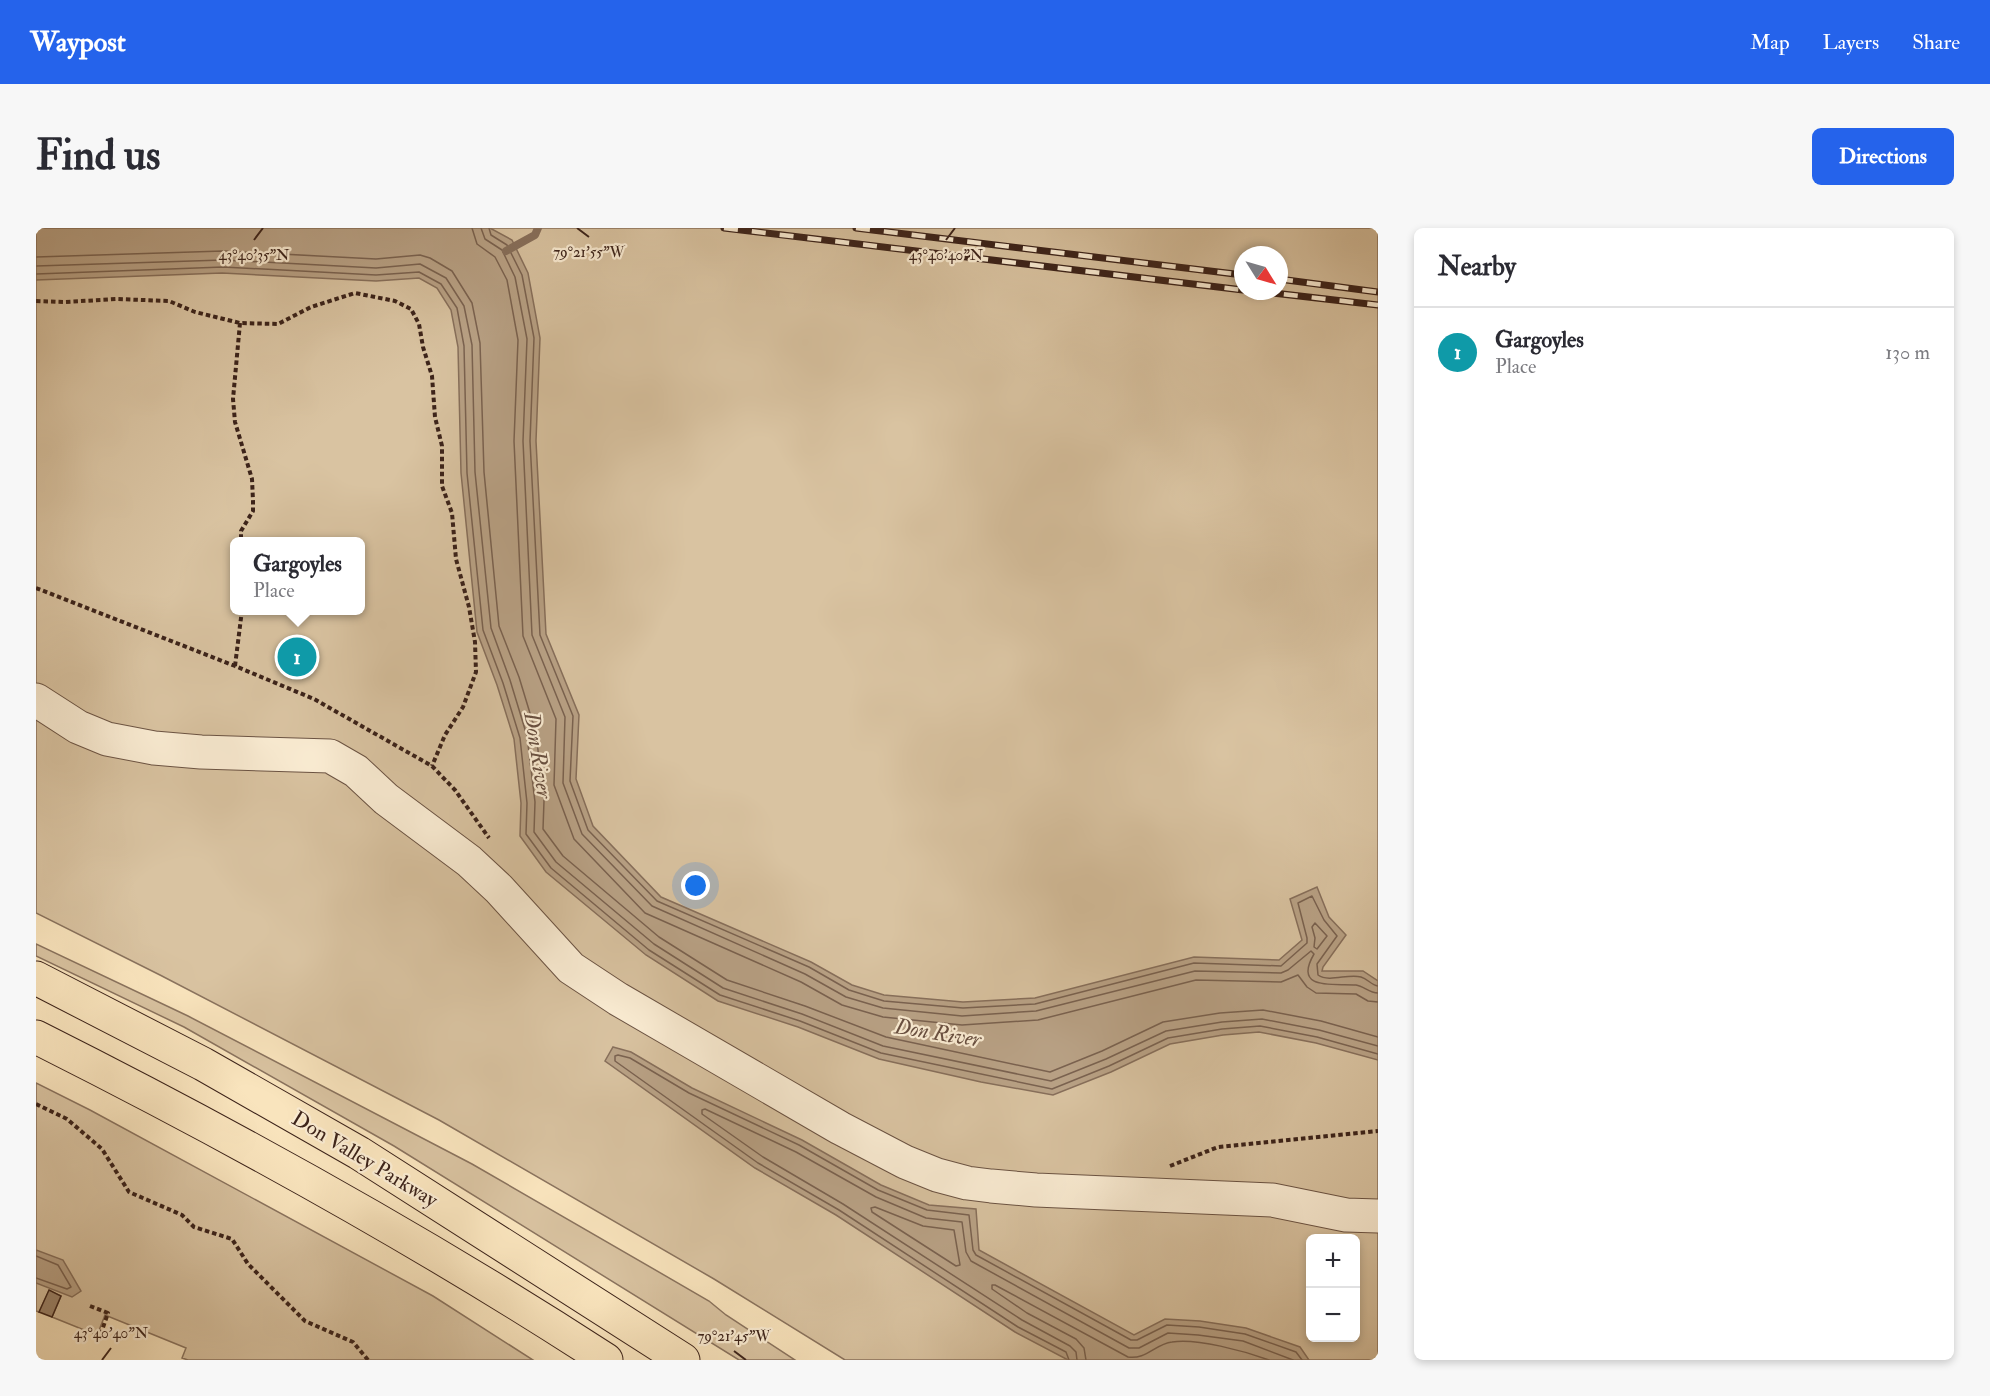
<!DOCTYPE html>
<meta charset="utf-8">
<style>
body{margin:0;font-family:"IM FELL Double Pica",serif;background:#f7f7f7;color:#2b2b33}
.controls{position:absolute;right:18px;bottom:18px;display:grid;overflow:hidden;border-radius:9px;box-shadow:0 3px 9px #0003}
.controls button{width:54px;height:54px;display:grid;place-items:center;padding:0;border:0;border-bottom:2px solid #e1e1e2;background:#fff;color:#2b2b33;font:30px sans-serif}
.compass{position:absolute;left:1198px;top:18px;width:54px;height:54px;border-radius:50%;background:#fff;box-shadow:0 3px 9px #0003;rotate:127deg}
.you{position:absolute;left:660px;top:658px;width:21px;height:21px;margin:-15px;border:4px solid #fff;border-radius:50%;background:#1a73e8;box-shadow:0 0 0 9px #1a73e833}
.badge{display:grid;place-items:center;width:39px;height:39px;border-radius:50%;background:#2563eb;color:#fff;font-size:20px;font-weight:700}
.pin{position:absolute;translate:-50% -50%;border:3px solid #fff;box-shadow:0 2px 6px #0006}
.popup{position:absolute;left:194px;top:309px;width:135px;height:78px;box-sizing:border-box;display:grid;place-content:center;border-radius:9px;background:#fff;filter:drop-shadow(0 2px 4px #0005);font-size:20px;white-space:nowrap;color:#7c7c81}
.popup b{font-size:22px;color:#2b2b33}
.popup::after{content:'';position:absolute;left:50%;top:100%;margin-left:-12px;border:12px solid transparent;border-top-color:#fff}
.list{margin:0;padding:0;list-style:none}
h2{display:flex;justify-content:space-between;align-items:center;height:78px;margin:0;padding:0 24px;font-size:26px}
h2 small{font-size:20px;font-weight:400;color:#7c7c81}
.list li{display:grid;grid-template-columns:39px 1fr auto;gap:18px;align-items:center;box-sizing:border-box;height:90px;padding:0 24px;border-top:2px solid #e1e1e2}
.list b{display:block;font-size:22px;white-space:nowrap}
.list p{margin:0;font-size:20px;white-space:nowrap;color:#7c7c81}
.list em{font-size:20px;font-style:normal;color:#7c7c81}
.map{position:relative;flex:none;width:1342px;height:1132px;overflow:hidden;border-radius:9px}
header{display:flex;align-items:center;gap:36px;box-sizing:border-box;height:84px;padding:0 30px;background:#2563eb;color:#fff}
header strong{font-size:28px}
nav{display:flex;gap:33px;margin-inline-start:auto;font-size:21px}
.intro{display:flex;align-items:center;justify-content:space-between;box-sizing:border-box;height:144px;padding:0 36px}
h1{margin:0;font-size:42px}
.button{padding:15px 27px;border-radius:9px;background:#2563eb;color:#fff;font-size:21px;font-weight:700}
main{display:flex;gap:36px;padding:0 36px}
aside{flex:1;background:#fff;border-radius:9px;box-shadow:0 3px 9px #0003}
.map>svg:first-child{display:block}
.green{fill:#d9c3a1;stroke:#8a735e;stroke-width:1.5;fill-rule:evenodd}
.water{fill:#b9a286;stroke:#876f5b;stroke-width:1.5}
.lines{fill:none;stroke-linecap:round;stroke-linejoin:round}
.shore{stroke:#7a6250;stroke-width:1.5}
.stream{stroke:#876f5b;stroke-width:8}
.building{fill:#9e876f;stroke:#3c231a;stroke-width:1.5}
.minor-casing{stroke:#6b5343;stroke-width:35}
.highway-casing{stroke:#3c231a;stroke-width:35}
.path{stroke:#3c231a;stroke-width:4;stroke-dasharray:4.5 3;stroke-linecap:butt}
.minor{stroke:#fbedd4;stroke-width:33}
.highway{stroke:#f9e4bd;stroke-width:33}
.rail-casing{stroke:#3c231a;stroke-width:7}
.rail{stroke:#fbedd4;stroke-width:4.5;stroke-dasharray:14;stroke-linecap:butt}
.ticks{fill:none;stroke:#3c231a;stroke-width:2}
.labels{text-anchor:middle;stroke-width:4.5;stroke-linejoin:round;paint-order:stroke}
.street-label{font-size:21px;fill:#3c231a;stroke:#fbedd4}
.water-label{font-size:22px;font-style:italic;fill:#684f40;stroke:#fbedd4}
.ticks-label{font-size:15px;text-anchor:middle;fill:#3c231a;stroke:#fbedd4;stroke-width:4.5;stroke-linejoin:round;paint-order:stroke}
</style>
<header>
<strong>Waypost</strong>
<nav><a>Map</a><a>Layers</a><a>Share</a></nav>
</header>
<div class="intro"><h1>Find us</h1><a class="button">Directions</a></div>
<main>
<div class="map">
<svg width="1342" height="1132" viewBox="0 0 1342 1132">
<rect width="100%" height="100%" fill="#f9e4bd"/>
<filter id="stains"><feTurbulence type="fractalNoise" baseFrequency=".00333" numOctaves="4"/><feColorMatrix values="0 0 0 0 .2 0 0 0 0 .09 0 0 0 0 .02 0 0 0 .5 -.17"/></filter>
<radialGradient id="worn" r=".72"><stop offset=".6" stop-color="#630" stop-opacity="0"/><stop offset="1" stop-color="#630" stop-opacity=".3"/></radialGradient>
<!-- green -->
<path class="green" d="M0,0H1342V1132H809L678,1051L403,892L124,747L0,685ZM1207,27H1243V63H1207ZM198,314H324V382H198ZM1274,1010H1320V1110H1274Z
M0,716L152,788L436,936L673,1073L690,1087L759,1132H703L358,918L148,799L0,728Z
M0,855L54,882L397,1068L497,1132H152L146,1130L150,1120L69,1087L62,1105L58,1106L16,1089L25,1068L13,1063L3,1084L0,1083Z"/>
<!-- water -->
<path class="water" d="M0,0H454L476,12L492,45L504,110L500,213L510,406L543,487L540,551L557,598L625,669L775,734L816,757L848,767L927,774L999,770L1158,729L1243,732L1266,712L1254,671L1281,659L1293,689L1310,707L1287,739L1286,743H1327L1342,753V832L1280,815L1223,804L1187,807L1134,816L1075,844L1017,867L945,854L843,831L762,799L682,773L610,727L510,644L484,608L485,575L478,511L461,457L441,404L425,245L422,119L415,82L401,60L383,50L340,53L186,45L0,52Z
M577,819L595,824L656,860L766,912L845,957L893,977L940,981L943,1022L1098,1107L1129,1091L1164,1093L1210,1100L1264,1119L1273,1132H1032L979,1104L800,987L719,940L569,833Z
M0,1022L27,1032L45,1063L36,1069L0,1055Z"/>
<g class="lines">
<!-- shore -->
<path class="shore" d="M436,0L441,16L459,29L471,52L482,112L478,213L487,408L520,491L518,557L538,611L609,685L765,754L806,777L847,789L926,797L1002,792L1160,752L1245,754L1262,747L1271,759L1280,765L1320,766L1332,773L1342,774
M445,0L449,11L466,22L479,49L491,111L487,213L496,407L529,489L527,555L546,606L616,678L769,746L810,769L847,780L926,788L1000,783L1159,743L1245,745L1252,742L1275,723L1278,726C1256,764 1300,755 1320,757C1328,758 1333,765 1342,765
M453,0L455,7L471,17L486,47L498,110L494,213L504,407L537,488L534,553L552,602L621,673L773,739L813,762L848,773L927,780L999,776L1158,735L1245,738L1271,715V710L1262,675L1276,668L1288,692L1301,708L1281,736L1282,747C1294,755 1312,745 1325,749C1332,751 1335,757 1342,758
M0,29L187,23L340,31L384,27L394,30L416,43L436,75L444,115L448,244L463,398L483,449L500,505L508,573L507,601L527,628L623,709L691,752L769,778L850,809L1014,844L1066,823L1127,794L1184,785L1227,782L1285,793L1342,809
M0,38L187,32L340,40L384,36L410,50L428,78L436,117L439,244L455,400L474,452L491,508L499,574L498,604L520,634L618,716L687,760L766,786L847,818L1015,853L1070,831L1130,803L1186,794L1226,791L1283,802L1342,818
M0,46L187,39L340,47L383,44L405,56L421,80L428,118L431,245L447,402L467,455L484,510L491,575L490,606L515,640L613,722L684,767L764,793L845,825L1016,861L1073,838L1132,810L1186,801L1224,798L1281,809L1342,826
M1279,695L1291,708L1281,721L1278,719L1279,710L1276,699Z
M839,979L887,998L918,1002L924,1037L920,1038L836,984L835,980Z
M0,1028L22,1037L35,1059L31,1061L0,1050
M1033,1132L1030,1124L982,1099L803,982L722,935L579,833V828L582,827L594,830L653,865L763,917L842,962L891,982L933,987L937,1022L940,1027L1095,1112H1101L1131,1097L1163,1099L1209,1106L1260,1124L1266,1132
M1041,1132L1040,1124L1034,1118L986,1092L807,976L727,929L666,886V882L669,881L760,924L840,969L890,990L926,994L930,1024L935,1033L1093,1120H1103L1132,1105L1162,1107L1207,1113L1257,1132
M1050,1132L1048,1120L1040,1111L991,1085L956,1061V1057H959L1092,1129C1110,1132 1119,1116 1136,1114C1161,1110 1208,1123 1233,1132"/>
<!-- stream -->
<path class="stream" d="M470,23L499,7L502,0"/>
</g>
<!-- building -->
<path class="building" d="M13,1062L25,1068L16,1089L3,1084Z"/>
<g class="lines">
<defs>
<path id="minor" d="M0,472L42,499L71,511L118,520L165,524L294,528L320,543L350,571L433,633L463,661L535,740L582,771L804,900L869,934L901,947L931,955L955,958L1000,962L1236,972L1310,987L1342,988"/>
<path id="highway" d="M0,750L167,836L323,925L647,1132
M0,809C195,907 387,1013 570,1132"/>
</defs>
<!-- minor casing -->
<use href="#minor" class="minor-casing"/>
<!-- highway casing -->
<use href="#highway" class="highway-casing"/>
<!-- path -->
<path class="path" d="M0,73L29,74L81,71L133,73L159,84L204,95L242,96L275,79L319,65L359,73L375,81L383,96L387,119L396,148L399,189L406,218V258L416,285L420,331L433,379L439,414L440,444L427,479L409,507L396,538
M204,95L197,171L199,194L216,251L217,273V283L205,303V314
M0,360L199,438L278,471L396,538L419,562L453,610
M199,438L206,382
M0,876L31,891L66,921L93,964L146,987L158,999L196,1011L212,1036L269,1093L317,1114L332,1132
M1134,938L1182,919L1342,903
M54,1078L72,1085L63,1111"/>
<!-- minor -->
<use href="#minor" class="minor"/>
<!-- highway -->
<use href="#highway" class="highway"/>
<defs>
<path id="rail" d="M688,0L1207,62
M820,0L1207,47
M1243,51L1342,64
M1220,63L1342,77"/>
</defs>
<!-- rail casing -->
<use href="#rail" class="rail-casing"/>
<!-- rail -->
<use href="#rail" class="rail"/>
</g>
<!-- ticks -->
<path class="ticks" d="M541,0L553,9M218,12L227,0M910,12L919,0M698,1123L710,1132M66,1132L75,1120"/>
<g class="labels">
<!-- street labels -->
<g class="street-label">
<text transform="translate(329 931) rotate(31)" y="7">Don Valley Parkway</text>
</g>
<!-- water labels -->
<g class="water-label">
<text transform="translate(503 527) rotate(81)" y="8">Don River</text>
<text transform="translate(902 804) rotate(9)" y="8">Don River</text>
</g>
</g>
<g class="ticks-label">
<text x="553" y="29">79°21'55"W</text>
<text x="218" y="32">43°40'35"N</text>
<text x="910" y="32">43°40'40"N</text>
<text x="75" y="1110">43°40'40"N</text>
<text x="698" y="1113">79°21'45"W</text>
</g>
<rect width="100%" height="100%" filter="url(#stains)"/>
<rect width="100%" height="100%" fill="url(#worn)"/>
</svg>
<div class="controls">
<button>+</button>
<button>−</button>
</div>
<svg class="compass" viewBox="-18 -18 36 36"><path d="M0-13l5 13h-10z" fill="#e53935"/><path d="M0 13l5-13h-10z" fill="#7c7c81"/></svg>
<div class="you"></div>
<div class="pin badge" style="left:261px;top:429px;background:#0f9aa8">1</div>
<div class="popup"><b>Gargoyles</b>Place</div>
</div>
<aside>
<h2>Nearby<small></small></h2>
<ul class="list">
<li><span class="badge" style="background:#0f9aa8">1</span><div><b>Gargoyles</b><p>Place</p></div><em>130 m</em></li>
</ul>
</aside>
</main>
